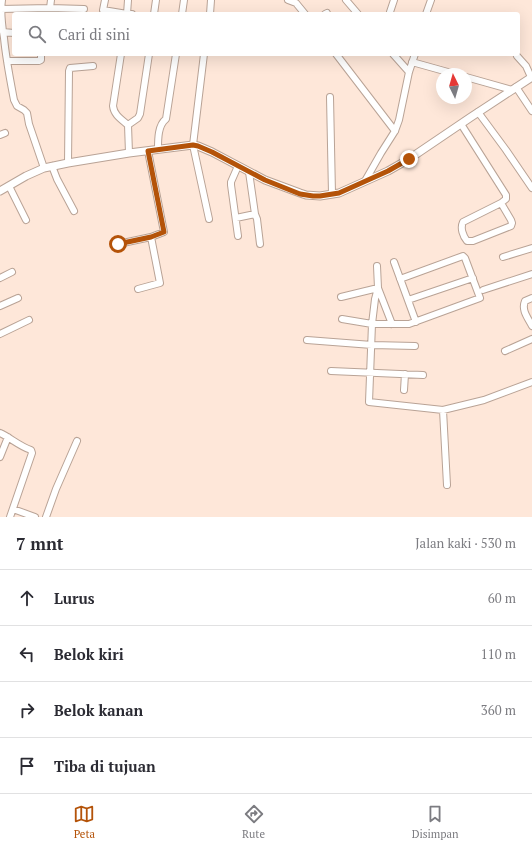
<!DOCTYPE html>
<html lang="id">
<meta charset="utf-8">
<style>
body{margin:0;font-family:"PT Serif",serif;background:#f2f2f3;color:#2b2b33}
.compass{position:absolute;left:436px;top:68px;width:36px;height:36px;border-radius:50%;background:#fff;box-shadow:0 4px 16px #0002;rotate:355deg}
.stop{position:absolute;width:12px;height:12px;margin:-9px;border:3px solid #b45309;border-radius:50%;background:#fff}
.stop.end{background:#b45309;border-color:#fff;box-shadow:0 1px 4px #0008}
.list{margin:0;padding:0;list-style:none}
h2{display:flex;justify-content:space-between;align-items:center;height:52px;margin:0;padding:0 16px;font-size:17px}
h2 small{font-size:13px;font-weight:400;color:#7c7c81}
.list li{display:grid;grid-template-columns:26px 1fr auto;gap:12px;align-items:center;box-sizing:border-box;height:56px;padding:0 16px;border-top:1px solid #e1e1e2}
.list b{display:block;font-size:15px;white-space:nowrap}
.list em{font-size:13px;font-style:normal;color:#7c7c81}
.icon{flex:none;width:22px;height:22px;fill:none;stroke:currentColor;stroke-width:2;stroke-linecap:round;stroke-linejoin:round}
.map{position:relative;flex:none;width:532px;height:517px;overflow:hidden}
.search{position:absolute;background:#fff;box-shadow:0 4px 16px #0002;left:12px;right:12px;top:12px;height:44px;display:flex;align-items:center;gap:10px;box-sizing:border-box;padding:0 14px;border-radius:4px;color:#7c7c81;font-size:15px}
.sheet{height:276px;background:#fff}
nav{display:flex;justify-content:space-around;align-items:center;box-sizing:border-box;height:56px;border-top:1px solid #e1e1e2;background:#fff;font-size:11px;color:#7c7c81}
nav a{display:grid;justify-items:center;gap:2px}
nav .on{color:#b45309}
.map>svg:first-child{display:block}
.lines{fill:none;stroke-linecap:round;stroke-linejoin:round}
.minor-casing{stroke:#b9a396;stroke-width:8}
.tertiary-casing{stroke:#b9a396;stroke-width:9}
.minor{stroke:#fff;stroke-width:6}
.tertiary{stroke:#fff;stroke-width:7}
.route{stroke:#b45309;stroke-width:5}
</style>
<div class="map">
<svg width="532" height="517" viewBox="0 0 532 517">
<rect width="100%" height="100%" fill="#fee7d9"/>
<g class="lines">
<defs>
<path id="minor" d="M2,0C0,13 2,25 4,38C6,59 10,79 14,100L17,106L24,110L27,113L29,124L44,168
M105,0L103,10L127,14
M128,0L127,14H132
M288,0L296,3L305,14
M346,0L358,14
M50,8L84,9
M0,9L50,8L51,0
M390,12L394,0
M154,14L156,0
M182,14L184,0
M210,14L211,0
M325,14L327,13
M426,14L431,0
M3,32L14,33
M121,54L113,106C114,115 121,119 128,125L129,153
M204,54L193,145L209,219
M336,54L395,131
M393,54L409,72
M517,56L526,66L531,77
M7,61H39L41,60V54
M412,62L455,74
M466,77L512,90
M516,87L532,111
M330,97L332,194
M478,112L506,150L532,188
M461,124L506,195V199L501,203L463,222C460,228 463,236 467,241H473L511,226L512,223L511,220L501,203
M128,125L138,118L140,114L149,54
M0,135L5,133
M158,149C158,139 158,125 166,119L176,54
M68,163L69,71L70,68L93,66
M52,166L57,179L74,211
M238,166L231,182V185L238,236
M249,172L255,214
M365,181L381,153L395,131L399,120L409,72L415,54
M9,186L26,220
M236,218L255,214L257,219L260,244
M118,244L151,237L164,232L148,151
M503,257L532,248
M394,262L416,322
M377,266L378,288L375,299L372,324L369,402L443,410L484,400L532,382
M0,278L12,272
M138,289L160,283L151,237
M483,290L532,274
M341,297L378,288L392,324
M532,298L525,301C521,310 528,318 532,326
M408,300L473,278
M0,306L18,298
M342,319L372,324H409L480,298L465,258L463,256L400,279
M0,334L29,320
M307,340L372,345L415,346
M505,351L532,339
M331,371L423,375
M404,390L405,374
M443,410L447,485
M0,433C11,438 19,446 31,450L32,453L10,517
M0,457L8,437
M13,509L35,517
M46,517L56,489L77,441"/>
<path id="tertiary" d="M0,191L26,176L44,168L68,163L129,153L193,145L198,146L212,152L265,180L300,193L306,195L320,196L339,193L388,171L409,159L471,117L532,77"/>
</defs>
<!-- minor casing -->
<use href="#minor" class="minor-casing"/>
<!-- tertiary casing -->
<use href="#tertiary" class="tertiary-casing"/>
<!-- minor -->
<use href="#minor" class="minor"/>
<!-- tertiary -->
<use href="#tertiary" class="tertiary"/>
</g>
<g class="lines">
<!-- route -->
<path class="route" d="M118,244L151,237L164,232L148,151L193,145L198,146L212,152L265,180L300,194L313,196H320L339,193L388,171L409,159"/>
</g>
</svg>
<svg class="compass" viewBox="-18 -18 36 36"><path d="M0-13l5 13h-10z" fill="#e53935"/><path d="M0 13l5-13h-10z" fill="#7c7c81"/></svg>
<div class="stop" style="left:118px;top:244px"></div>
<div class="stop end" style="left:409px;top:159px"></div>
<div class="search"><svg class="icon" aria-label="search" viewBox="0 0 24 24"><circle cx="10" cy="10" r="6"/><path d="M15 15l6 6"/></svg>Cari di sini</div>
</div>
<section class="sheet">
<h2>7 mnt<small>Jalan kaki · 530 m</small></h2>
<ul class="list">
<li><svg class="icon" aria-label="ahead" viewBox="0 0 24 24"><path d="M12 20V5M6 11l6-6 6 6"/></svg><div><b>Lurus</b></div><em>60 m</em></li>
<li><svg class="icon" aria-label="left" viewBox="0 0 24 24"><path d="M17 20v-9H6M10 6l-5 5 5 5"/></svg><div><b>Belok kiri</b></div><em>110 m</em></li>
<li><svg class="icon" aria-label="right" viewBox="0 0 24 24"><path d="M7 20v-9h11M14 6l5 5-5 5"/></svg><div><b>Belok kanan</b></div><em>360 m</em></li>
<li><svg class="icon" aria-label="arrive" viewBox="0 0 24 24"><path d="M6 21V4h12l-3 4 3 4H6"/></svg><div><b>Tiba di tujuan</b></div></li>
</ul>
</section>
<nav>
<a class="on"><svg class="icon" aria-label="map" viewBox="0 0 24 24"><path d="M3 6l6-2 6 2 6-2v14l-6 2-6-2-6 2zM9 4v14M15 6v14"/></svg>Peta</a>
<a><svg class="icon" aria-label="directions" viewBox="0 0 24 24"><path d="M12 3l9 9-9 9-9-9zM9 14v-3h6M13 9l2 2-2 2"/></svg>Rute</a>
<a><svg class="icon" aria-label="saved" viewBox="0 0 24 24"><path d="M7 4h10v16l-5-4-5 4z"/></svg>Disimpan</a>
</nav>
